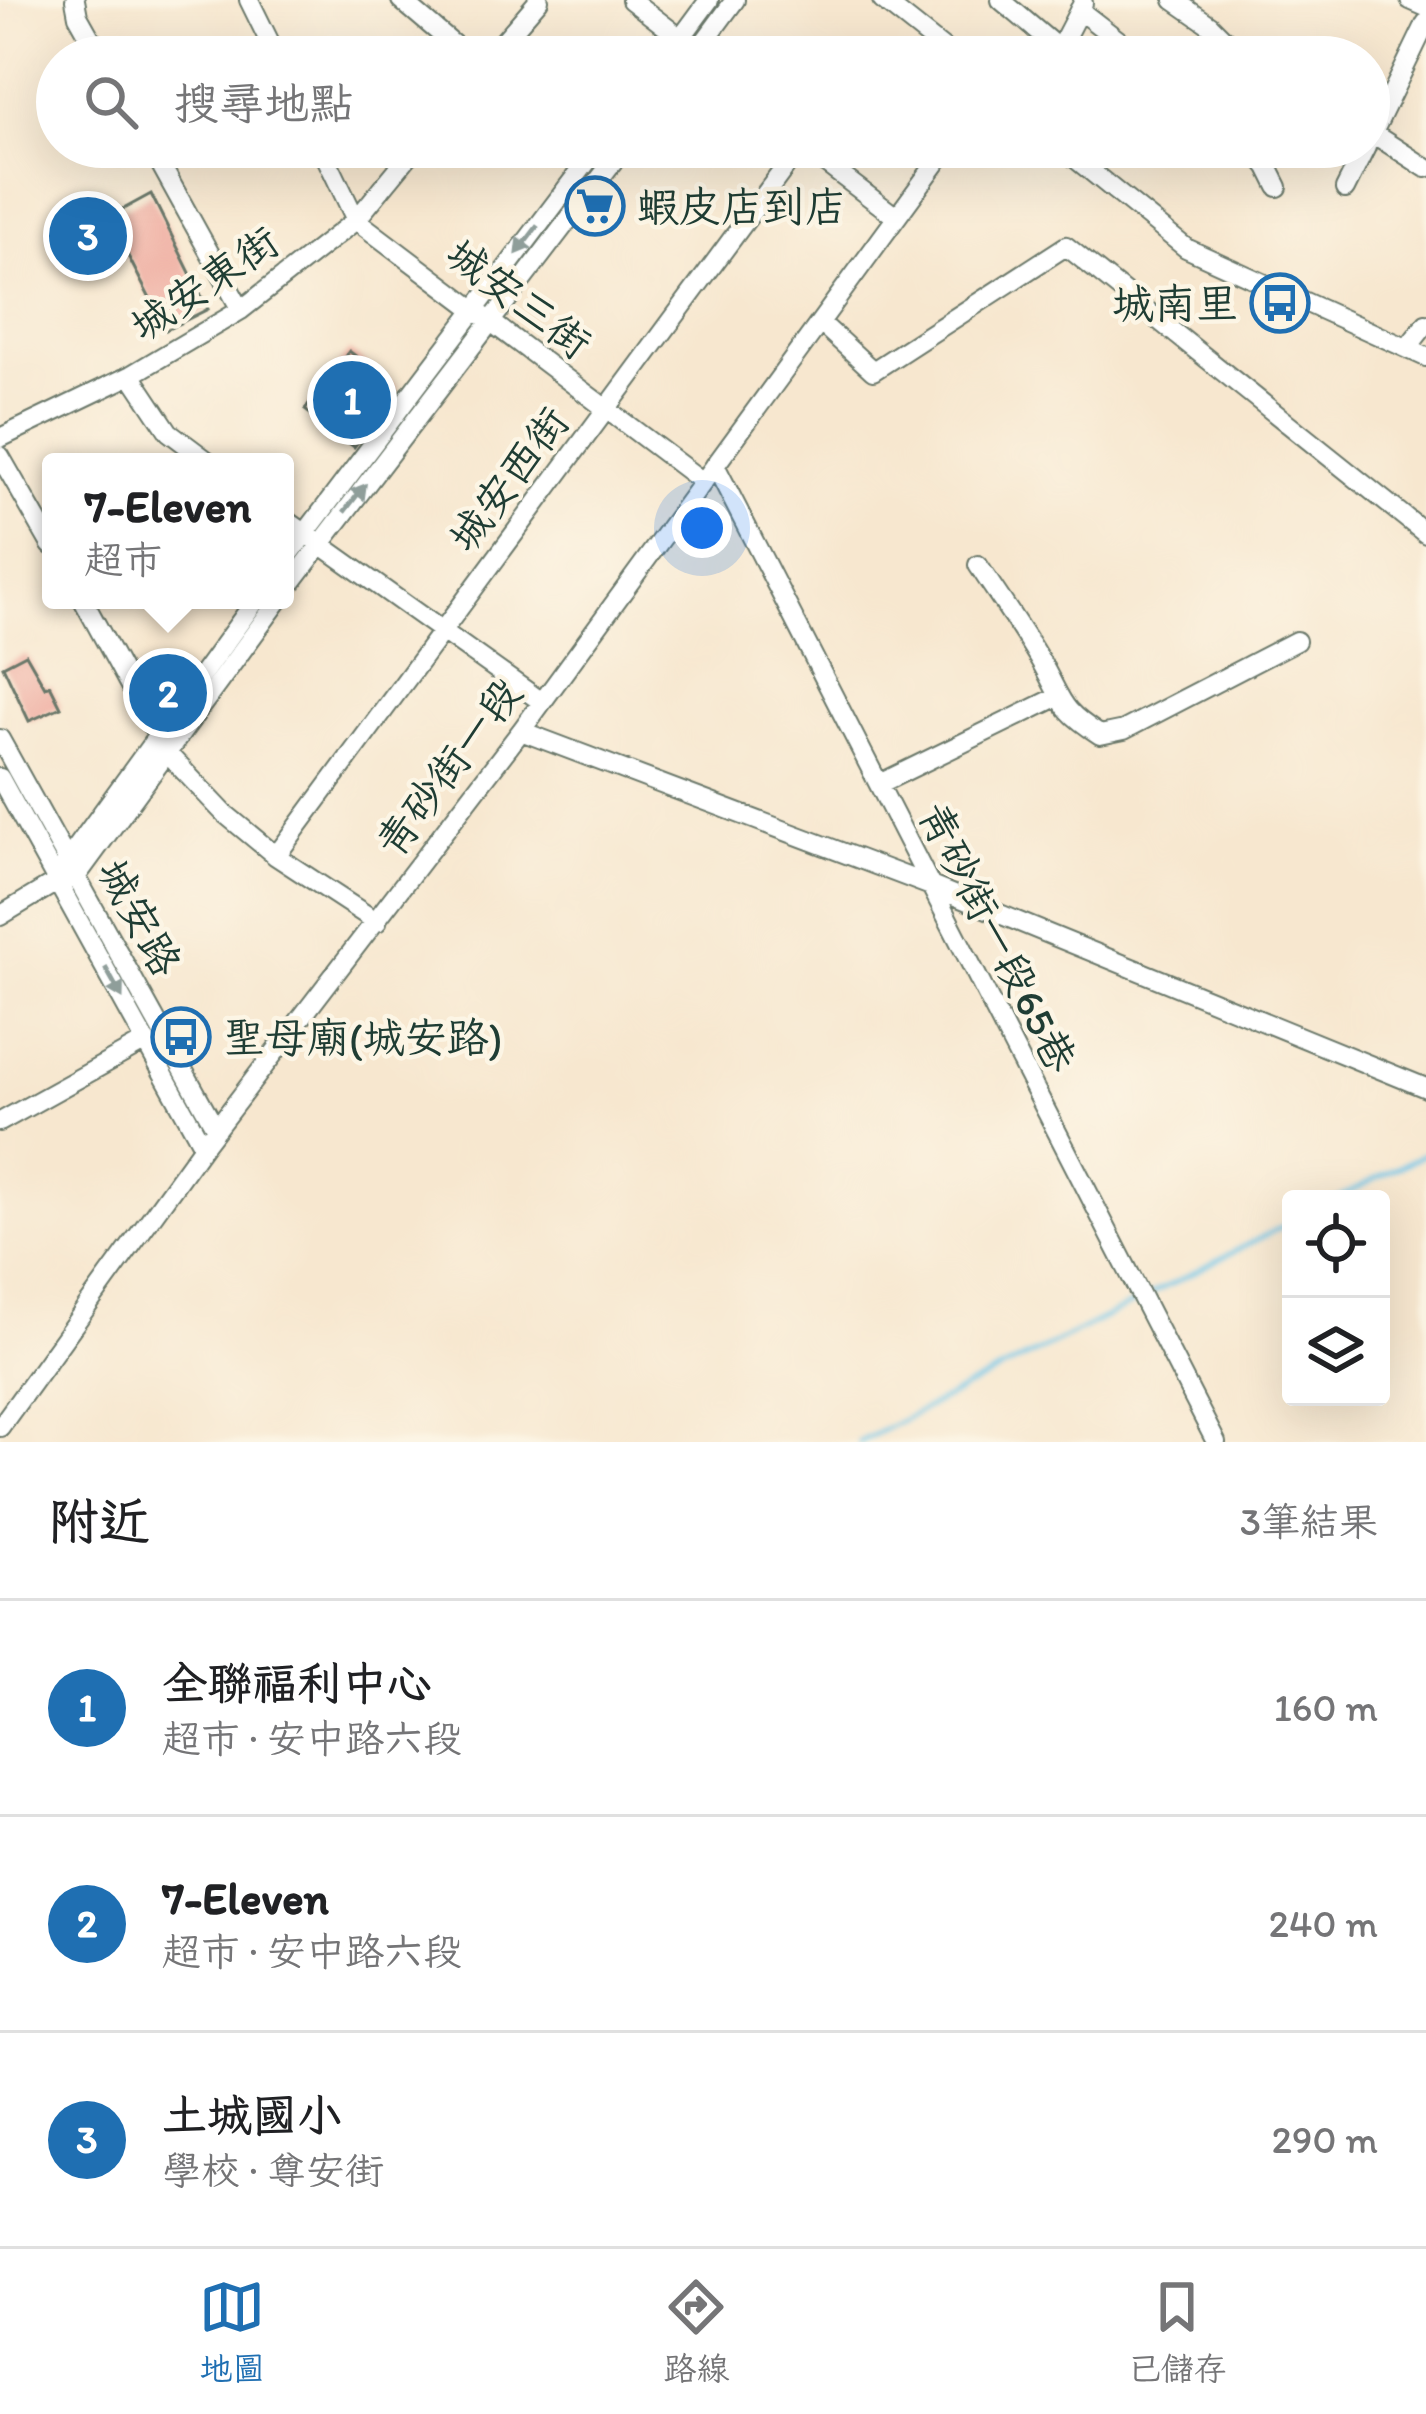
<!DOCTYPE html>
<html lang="zh-TW">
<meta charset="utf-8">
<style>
body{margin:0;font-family:Itim,"LXGW WenKai TC",sans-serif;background:#f2f2f2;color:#202124}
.controls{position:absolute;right:36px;bottom:36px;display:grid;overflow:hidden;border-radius:12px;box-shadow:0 12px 48px #0002}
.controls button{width:108px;height:108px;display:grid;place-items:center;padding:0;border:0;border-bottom:3px solid #e0e0e0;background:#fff;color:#202124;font:60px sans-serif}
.you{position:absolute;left:702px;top:528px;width:42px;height:42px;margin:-30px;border:9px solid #fff;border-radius:50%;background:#1a73e8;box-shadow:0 0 0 18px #1a73e833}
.badge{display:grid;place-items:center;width:78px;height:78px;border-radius:50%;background:#1f6fb2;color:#fff;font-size:39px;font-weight:700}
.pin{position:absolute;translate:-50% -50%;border:6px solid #fff;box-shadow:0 3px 12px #0006}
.popup{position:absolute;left:42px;top:453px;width:252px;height:156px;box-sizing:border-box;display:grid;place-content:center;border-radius:12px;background:#fff;filter:drop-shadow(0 3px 9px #0005);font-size:39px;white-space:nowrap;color:#757577}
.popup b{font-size:45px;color:#202124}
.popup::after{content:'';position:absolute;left:50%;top:100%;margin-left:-24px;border:24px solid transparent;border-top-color:#fff}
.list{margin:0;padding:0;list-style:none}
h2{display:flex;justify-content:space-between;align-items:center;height:156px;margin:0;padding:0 48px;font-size:51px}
h2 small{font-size:39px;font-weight:400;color:#757577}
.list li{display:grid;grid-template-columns:78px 1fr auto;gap:36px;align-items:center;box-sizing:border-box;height:216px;padding:0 48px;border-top:3px solid #e0e0e0}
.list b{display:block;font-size:45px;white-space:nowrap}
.list p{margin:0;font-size:39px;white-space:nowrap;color:#757577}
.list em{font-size:39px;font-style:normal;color:#757577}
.icon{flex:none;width:66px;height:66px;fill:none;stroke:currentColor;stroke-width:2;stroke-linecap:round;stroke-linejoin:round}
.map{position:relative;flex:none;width:1426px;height:1442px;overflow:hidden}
.search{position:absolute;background:#fff;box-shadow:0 12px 48px #0002;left:36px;right:36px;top:36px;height:132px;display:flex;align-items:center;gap:30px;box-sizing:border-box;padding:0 42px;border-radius:66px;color:#757577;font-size:45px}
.sheet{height:804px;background:#fff}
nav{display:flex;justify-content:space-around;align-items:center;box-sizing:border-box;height:168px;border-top:3px solid #e0e0e0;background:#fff;font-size:33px;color:#757577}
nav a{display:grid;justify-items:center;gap:6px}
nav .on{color:#1f6fb2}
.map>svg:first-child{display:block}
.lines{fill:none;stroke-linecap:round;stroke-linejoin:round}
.stream{stroke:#6ac5e8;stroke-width:4.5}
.building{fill:#eda397}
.minor-casing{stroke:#6b786a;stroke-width:22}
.minor{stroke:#fff;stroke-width:18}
.oneway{fill:#8f9e9a}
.labels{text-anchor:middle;stroke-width:9;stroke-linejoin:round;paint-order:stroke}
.poi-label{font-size:42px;fill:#1f3d34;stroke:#fcf5e5;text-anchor:start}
.street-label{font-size:42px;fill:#1f3d34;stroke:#fcf5e5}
</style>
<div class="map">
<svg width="1426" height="1442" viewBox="0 0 1426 1442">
<rect width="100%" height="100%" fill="#fcf5e5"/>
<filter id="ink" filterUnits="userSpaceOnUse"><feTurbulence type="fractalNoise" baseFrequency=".00833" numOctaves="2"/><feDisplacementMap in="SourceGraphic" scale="24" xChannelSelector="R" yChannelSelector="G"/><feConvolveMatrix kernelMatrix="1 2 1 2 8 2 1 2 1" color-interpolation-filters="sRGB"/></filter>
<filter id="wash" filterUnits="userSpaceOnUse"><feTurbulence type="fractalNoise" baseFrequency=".004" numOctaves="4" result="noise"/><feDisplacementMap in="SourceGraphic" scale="48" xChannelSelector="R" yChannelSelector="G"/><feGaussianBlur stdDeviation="2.7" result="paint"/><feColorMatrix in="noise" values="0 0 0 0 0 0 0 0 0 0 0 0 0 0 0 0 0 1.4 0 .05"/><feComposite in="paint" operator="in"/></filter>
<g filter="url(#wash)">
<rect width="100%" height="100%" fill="#f7e7cf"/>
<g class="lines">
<!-- stream -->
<path class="stream" d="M1336,1199L1426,1153
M1148,1296L1291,1222
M859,1442L1138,1301"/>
</g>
<g id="blocks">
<!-- building -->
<path class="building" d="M151,194L208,309L166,330L126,252L123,254L105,219Z
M349,351L398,388L354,447L305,410Z
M26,654L45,687L50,685L61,707L29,721L3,666Z"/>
</g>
</g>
<g filter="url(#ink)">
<use href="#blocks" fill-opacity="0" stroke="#6b786a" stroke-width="3"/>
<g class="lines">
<defs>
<path id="minor" d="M75,0L78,16L101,57
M249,0L277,57
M401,0L468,57
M631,0L705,57
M882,0L954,57
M1001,0L1060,50
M1174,0L1210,25L1242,57
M1410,0L1426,7
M1079,10L1140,57
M490,57L539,0
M667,57L709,0
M693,57L735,0
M1055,57L1083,3
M1369,131L1426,168
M1369,141L1426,23
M151,147L241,310
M321,147L356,220L703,482
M804,147L896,217
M1061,147L1186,248L1426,357
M1251,147L1268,167L1278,187
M1345,189L1366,147
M822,324L873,371L1066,246L1426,534
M1407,348L1426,324
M131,375L169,432L209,462
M0,438L131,375L241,310L356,220L416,147
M0,456L51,545
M715,465L1216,1442
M285,519L542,702
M285,560L598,147
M978,565C999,597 1022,629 1041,662C1064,702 1058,708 1100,735L1124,730L1296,641
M285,591L624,147
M83,600L166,752L224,813L276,856L377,922
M521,731L931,886L1426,1088
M0,739L216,1129
M0,778L203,1146
M879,784L1057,697
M276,856L800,147
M64,865L256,600
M0,916L58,881L76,877L279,600
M0,1122L146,1041
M0,1427L203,1146L521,731L948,147"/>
</defs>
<!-- minor casing -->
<use href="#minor" class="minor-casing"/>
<!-- minor -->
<use href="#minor" class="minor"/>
</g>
<!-- one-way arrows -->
<defs><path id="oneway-solid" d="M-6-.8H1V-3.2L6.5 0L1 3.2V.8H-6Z" transform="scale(3)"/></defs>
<g class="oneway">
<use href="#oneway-solid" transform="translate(527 240) rotate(127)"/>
<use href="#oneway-solid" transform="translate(355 498) rotate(-52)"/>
<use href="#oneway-solid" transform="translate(114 983) rotate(61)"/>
</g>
</g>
<!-- icons -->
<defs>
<symbol id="supermarket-ring" viewBox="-11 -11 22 22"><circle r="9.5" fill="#fcf5e5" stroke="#1f6fb2" stroke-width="1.5"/><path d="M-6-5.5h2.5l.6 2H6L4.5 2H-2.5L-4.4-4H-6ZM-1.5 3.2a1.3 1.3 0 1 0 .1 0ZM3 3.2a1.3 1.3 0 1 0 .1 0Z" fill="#1f6fb2"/></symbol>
<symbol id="bus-ring" viewBox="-11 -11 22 22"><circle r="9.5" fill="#fcf5e5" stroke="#1f6fb2" stroke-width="1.5"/><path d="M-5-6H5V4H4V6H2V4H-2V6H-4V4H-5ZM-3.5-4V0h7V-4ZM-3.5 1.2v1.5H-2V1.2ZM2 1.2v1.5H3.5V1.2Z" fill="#1f6fb2"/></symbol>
</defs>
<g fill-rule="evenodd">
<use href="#supermarket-ring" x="562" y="173" width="66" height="66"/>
<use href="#bus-ring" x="1247" y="270" width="66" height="66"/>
<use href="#bus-ring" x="148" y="1004" width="66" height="66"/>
</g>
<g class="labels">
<!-- poi labels -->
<g class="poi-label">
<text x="637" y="221">蝦皮店到店</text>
<text x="1238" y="318" text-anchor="end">城南里</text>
<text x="223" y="1052">聖母廟(城安路)</text>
</g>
<!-- street labels -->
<g class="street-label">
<text transform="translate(204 283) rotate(-34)" y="15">城安東街</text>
<text transform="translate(519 298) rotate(37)" y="15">城安三街</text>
<text transform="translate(508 479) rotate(-53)" y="15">城安西街</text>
<text transform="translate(448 767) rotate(-53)" y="15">青砂街一段</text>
<text transform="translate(140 917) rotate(61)" y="15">城安路</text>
<text transform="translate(998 937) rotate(63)" y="15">青砂街一段65巷</text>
</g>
</g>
</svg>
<div class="controls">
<button><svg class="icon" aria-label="locate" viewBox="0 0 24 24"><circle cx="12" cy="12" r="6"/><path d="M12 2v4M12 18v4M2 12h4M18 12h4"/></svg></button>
<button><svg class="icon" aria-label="layers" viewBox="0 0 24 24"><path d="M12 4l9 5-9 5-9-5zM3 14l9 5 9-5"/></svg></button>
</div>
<div class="you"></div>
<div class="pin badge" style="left:352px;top:400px">1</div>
<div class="pin badge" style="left:168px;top:693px">2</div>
<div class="popup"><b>7-Eleven</b>超市</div>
<div class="pin badge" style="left:88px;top:236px">3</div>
<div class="search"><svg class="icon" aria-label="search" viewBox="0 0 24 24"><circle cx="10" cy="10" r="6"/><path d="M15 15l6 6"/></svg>搜尋地點</div>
</div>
<section class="sheet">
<h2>附近<small>3筆結果</small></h2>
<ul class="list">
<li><span class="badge">1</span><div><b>全聯福利中心</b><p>超市 · 安中路六段</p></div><em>160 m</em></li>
<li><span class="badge">2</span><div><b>7-Eleven</b><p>超市 · 安中路六段</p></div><em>240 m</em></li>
<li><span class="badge">3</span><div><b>土城國小</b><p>學校 · 尊安街</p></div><em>290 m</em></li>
</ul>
</section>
<nav>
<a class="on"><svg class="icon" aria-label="map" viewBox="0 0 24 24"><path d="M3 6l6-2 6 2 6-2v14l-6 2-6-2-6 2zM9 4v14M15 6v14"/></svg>地圖</a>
<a><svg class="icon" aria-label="directions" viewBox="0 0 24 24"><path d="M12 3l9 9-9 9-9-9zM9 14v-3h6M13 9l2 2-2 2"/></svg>路線</a>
<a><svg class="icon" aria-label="saved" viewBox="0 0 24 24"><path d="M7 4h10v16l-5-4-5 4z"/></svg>已儲存</a>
</nav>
